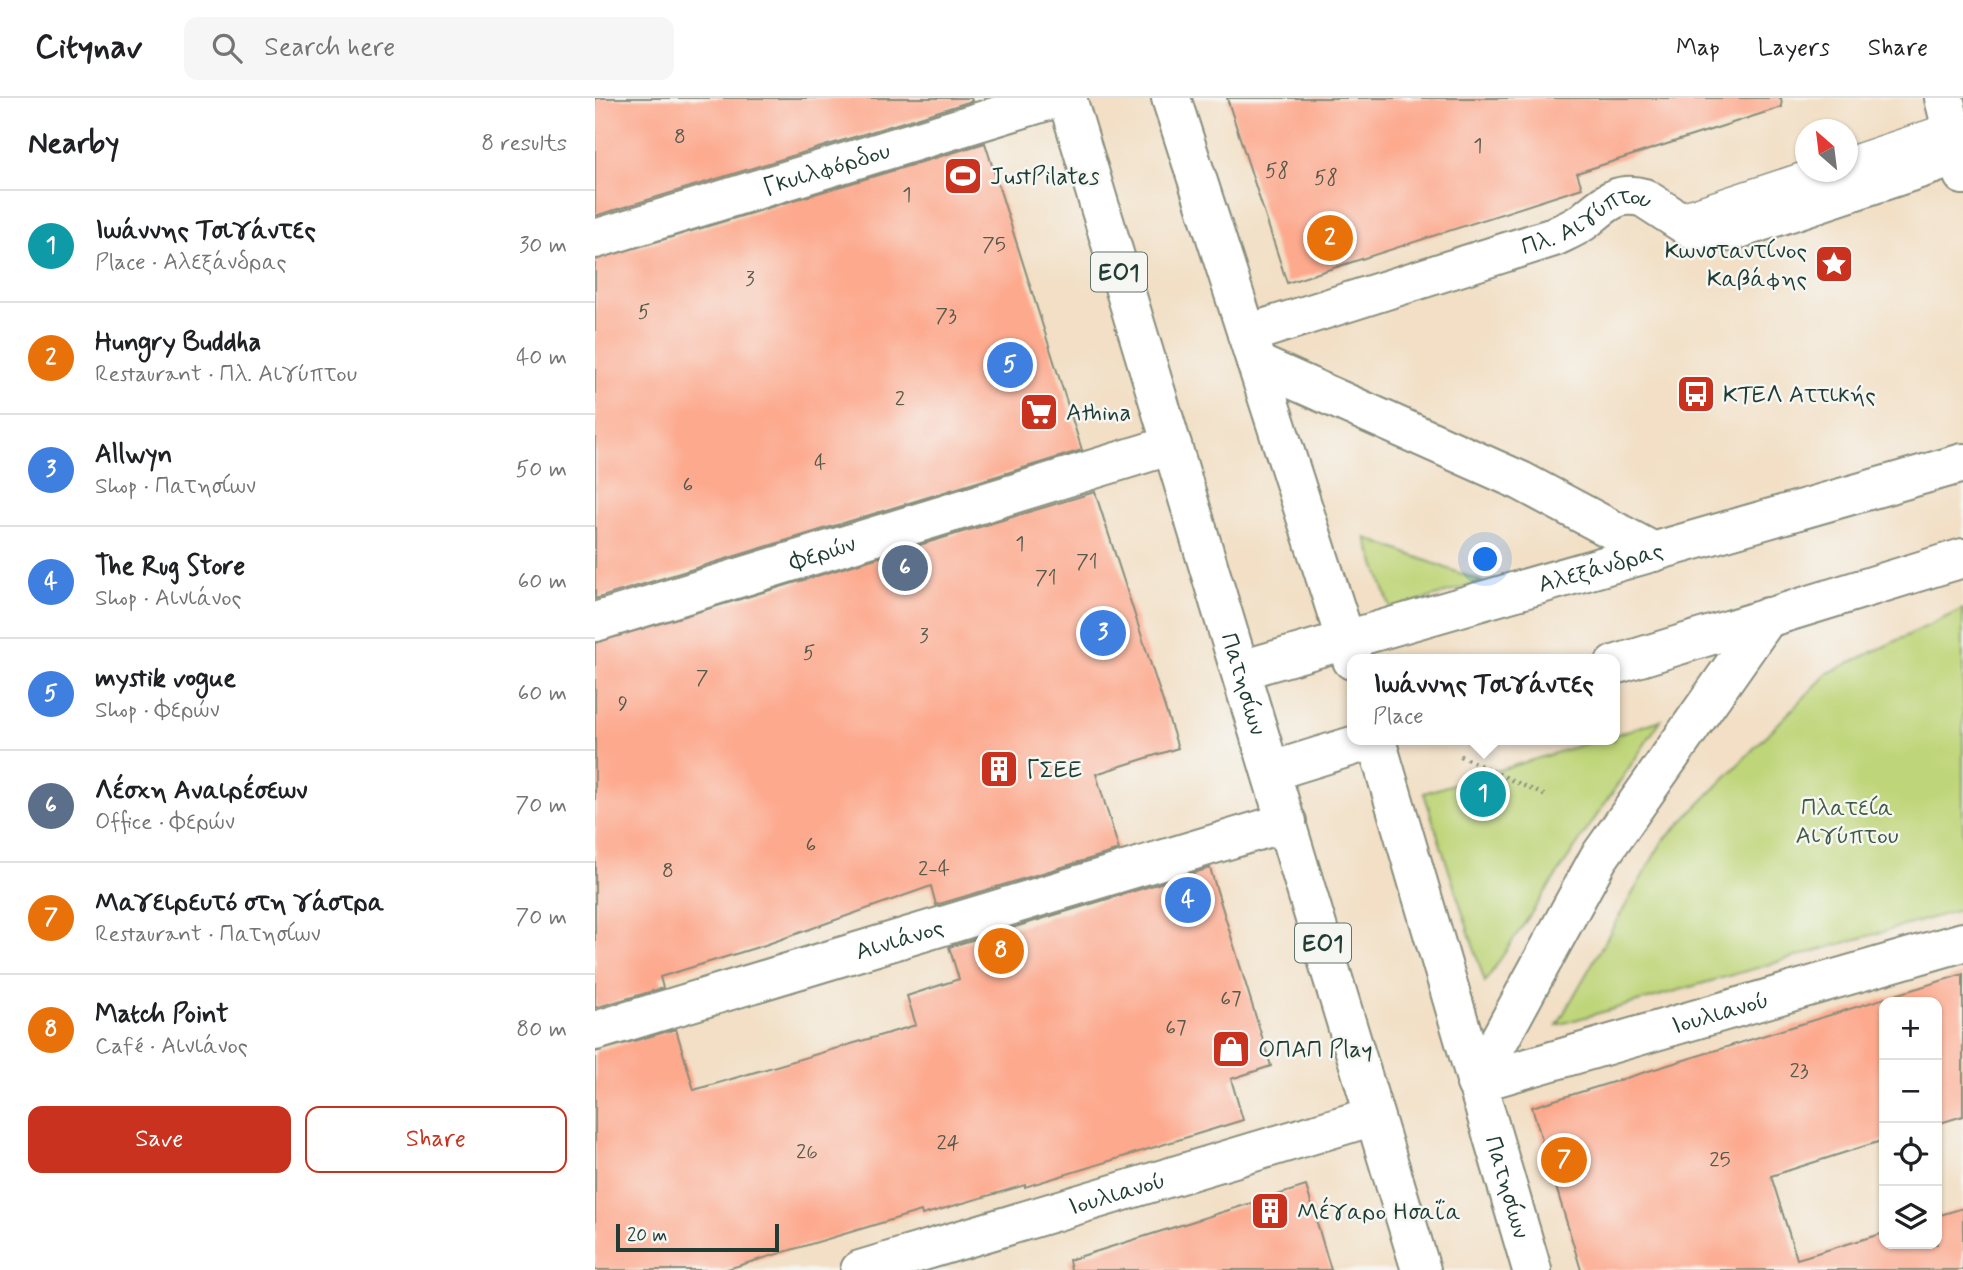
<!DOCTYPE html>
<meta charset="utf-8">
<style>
body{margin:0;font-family:Mynerve,sans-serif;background:#f6f6f6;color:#202124}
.controls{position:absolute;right:21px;bottom:21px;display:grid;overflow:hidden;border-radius:14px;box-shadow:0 2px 5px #0004}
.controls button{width:63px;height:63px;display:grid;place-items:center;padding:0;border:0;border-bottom:2px solid #e0e0e0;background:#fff;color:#202124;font:35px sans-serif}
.compass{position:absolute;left:1200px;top:21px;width:63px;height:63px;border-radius:50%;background:#fff;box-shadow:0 2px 5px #0004;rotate:332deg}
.scale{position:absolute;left:21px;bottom:18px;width:163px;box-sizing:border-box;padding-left:7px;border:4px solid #1f3d34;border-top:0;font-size:19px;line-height:24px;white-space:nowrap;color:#1f3d34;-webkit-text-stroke:5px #f6f6f2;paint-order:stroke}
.you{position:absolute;left:891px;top:462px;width:24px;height:24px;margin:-18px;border:5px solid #fff;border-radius:50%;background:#1a73e8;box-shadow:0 0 0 10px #1a73e833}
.badge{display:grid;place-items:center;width:46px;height:46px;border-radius:50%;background:#c8321e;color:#fff;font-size:23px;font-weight:700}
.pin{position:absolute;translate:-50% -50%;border:4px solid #fff;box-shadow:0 2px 7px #0006}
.popup{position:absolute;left:752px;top:556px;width:273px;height:91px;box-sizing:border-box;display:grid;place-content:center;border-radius:14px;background:#fff;filter:drop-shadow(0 2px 5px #0005);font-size:23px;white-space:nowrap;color:#757577}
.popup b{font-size:26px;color:#202124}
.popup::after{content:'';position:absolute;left:50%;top:100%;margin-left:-14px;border:14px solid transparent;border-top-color:#fff}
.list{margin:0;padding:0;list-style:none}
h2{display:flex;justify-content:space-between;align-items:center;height:91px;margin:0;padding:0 28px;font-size:30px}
h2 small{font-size:23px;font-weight:400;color:#757577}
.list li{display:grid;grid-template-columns:46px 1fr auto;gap:21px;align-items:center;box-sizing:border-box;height:112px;padding:0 28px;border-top:2px solid #e0e0e0}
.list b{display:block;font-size:26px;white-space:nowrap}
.list p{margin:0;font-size:23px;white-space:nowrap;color:#757577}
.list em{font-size:23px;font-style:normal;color:#757577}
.actions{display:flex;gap:14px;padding:21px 28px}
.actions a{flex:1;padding:16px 0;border:2px solid #c8321e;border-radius:14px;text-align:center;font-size:24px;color:#c8321e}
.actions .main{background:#c8321e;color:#fff}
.icon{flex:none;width:38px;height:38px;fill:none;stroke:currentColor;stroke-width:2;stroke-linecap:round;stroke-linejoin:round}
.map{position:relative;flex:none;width:1368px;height:1172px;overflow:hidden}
header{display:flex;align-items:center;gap:42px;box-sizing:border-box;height:98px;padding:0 35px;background:#fff;border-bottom:2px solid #e0e0e0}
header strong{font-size:33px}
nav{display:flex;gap:38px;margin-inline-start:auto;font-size:24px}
.search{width:490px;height:63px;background:#f6f6f6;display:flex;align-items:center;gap:18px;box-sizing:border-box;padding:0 24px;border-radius:14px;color:#757577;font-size:26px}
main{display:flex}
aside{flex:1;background:#fff}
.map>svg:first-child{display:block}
.green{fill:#bfd579;stroke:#6f8956;stroke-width:2}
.building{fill:#fda98d}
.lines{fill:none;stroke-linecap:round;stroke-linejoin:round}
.lane-casing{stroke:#888e7c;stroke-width:35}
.street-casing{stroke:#888e7c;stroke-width:42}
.secondary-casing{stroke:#888e7c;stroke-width:42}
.primary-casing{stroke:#888e7c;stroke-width:42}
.path{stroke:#888e7c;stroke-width:4.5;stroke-dasharray:2 5;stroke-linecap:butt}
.lane{stroke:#fff;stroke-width:32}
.street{stroke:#fff;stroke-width:38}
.secondary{stroke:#fff;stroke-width:38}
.primary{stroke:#fff;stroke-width:38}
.labels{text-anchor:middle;stroke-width:5;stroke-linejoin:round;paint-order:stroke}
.number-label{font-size:21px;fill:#56584a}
.shield{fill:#f6f6f2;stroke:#60746d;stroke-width:2}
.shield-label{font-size:23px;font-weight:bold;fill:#1f3d34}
.street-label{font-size:24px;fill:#1f3d34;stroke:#f6f6f2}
.poi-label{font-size:24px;fill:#1f3d34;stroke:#f6f6f2;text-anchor:start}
.park-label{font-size:24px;fill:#3f5b42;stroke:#f6f6f2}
</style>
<header>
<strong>Citynav</strong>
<div class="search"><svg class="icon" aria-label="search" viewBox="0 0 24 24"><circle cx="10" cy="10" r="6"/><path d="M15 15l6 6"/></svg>Search here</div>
<nav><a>Map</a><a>Layers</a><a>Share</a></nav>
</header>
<main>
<aside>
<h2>Nearby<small>8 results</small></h2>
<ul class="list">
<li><span class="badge" style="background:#0f9aa8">1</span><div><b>Ιωάννης Τσιγάντες</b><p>Place · Αλεξάνδρας</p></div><em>30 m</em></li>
<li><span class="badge" style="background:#e8710a">2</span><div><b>Hungry Buddha</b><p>Restaurant · Πλ. Αιγύπτου</p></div><em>40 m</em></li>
<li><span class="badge" style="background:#3f7fe0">3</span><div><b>Allwyn</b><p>Shop · Πατησίων</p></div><em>50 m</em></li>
<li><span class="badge" style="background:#3f7fe0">4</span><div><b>The Rug Store</b><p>Shop · Αινιάνος</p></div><em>60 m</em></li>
<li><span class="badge" style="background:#3f7fe0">5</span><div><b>mystik vogue</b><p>Shop · Φερών</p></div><em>60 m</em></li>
<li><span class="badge" style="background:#5c6f8a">6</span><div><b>Λέσχη Αναιρέσεων</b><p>Office · Φερών</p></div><em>70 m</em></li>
<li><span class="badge" style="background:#e8710a">7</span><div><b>Μαγειρευτό στη γάστρα</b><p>Restaurant · Πατησίων</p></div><em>70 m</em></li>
<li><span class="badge" style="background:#e8710a">8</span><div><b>Match Point</b><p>Café · Αινιάνος</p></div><em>80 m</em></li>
</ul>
<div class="actions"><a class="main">Save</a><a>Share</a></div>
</aside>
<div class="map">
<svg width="1368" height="1172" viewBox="0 0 1368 1172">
<rect width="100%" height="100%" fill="#f6f6f2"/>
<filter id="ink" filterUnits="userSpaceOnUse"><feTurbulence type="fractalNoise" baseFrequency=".0143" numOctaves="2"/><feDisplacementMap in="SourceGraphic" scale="14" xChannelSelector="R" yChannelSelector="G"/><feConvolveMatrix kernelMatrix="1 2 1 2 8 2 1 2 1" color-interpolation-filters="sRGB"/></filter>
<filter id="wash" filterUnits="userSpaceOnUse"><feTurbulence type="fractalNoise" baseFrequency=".00686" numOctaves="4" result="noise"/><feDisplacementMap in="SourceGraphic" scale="28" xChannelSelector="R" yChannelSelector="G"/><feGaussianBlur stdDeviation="1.57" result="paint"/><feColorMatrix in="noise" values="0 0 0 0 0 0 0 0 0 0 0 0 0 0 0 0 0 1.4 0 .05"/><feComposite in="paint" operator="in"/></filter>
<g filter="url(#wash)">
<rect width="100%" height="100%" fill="#f2dfc5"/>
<!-- green -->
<path class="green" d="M771,440L888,484L796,511Z
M1368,511V811L962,927L1067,744L1233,575Z
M1066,622L890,884L829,695L1003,642H1019V637Z"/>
<g id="blocks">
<!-- building -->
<path class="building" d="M0,0H376L377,3L0,118Z
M632,0H1186L1187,9L982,75L987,90L692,185Z
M390,45L487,352L0,501V162Z
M500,394L583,650L501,676L524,752L341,807L336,788L170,847L65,879L68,890L0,910V545Z
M615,770L676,968L636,981L648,1022L430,1089V1087L327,1117L326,1113L129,1172H0V954L81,931L99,992L321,927L312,898L364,881L354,849Z
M1368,876V1018L1342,1026V904H1289V1042L1176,1078L1202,1161L1289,1135V1146H1342V1118L1368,1110V1172H986L937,1009Z
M711,1088L736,1172H476L474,1162Z"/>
</g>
</g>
<g filter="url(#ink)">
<use href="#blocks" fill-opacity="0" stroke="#888e7c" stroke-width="2"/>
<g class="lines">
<defs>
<path id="lane" d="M1252,66L1356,31
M1083,122L1229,74"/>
<g id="street">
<path id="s1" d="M0,141L462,0"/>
<path id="s2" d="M652,236L959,139C969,134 980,130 989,123C1009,107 1021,92 1049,100L1103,135L1135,134L1363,58"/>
<path id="s3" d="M0,524L577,347"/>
<path id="s4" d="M0,933L692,724"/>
<path id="s5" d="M881,985L1368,844"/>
</g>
<g id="secondary">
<path d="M1349,0L1368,77"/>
<path id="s6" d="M265,1172L779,1018"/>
</g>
<g id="primary">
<path id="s7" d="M472,0L826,1172"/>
<path d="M576,0L757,562"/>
<path d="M661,265L926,383L1059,454"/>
<path d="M1019,567L1368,460"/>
<path id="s8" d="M646,572L1368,365"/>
<path id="s9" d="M781,642L937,1172"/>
<path d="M677,673L777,642"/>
<path d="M881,985L1003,761L1173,519"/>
</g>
</defs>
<!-- lane casing -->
<use href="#lane" class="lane-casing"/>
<!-- street casing -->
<use href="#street" class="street-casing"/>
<!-- secondary casing -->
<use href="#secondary" class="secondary-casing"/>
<!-- primary casing -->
<use href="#primary" class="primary-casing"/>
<!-- path -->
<path class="path" d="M865,658L953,699"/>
<!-- lane -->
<use href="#lane" class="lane"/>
<!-- street -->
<use href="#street" class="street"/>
<!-- secondary -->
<use href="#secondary" class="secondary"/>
<!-- primary -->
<use href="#primary" class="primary"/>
</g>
</g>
<!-- icons -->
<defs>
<symbol id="stadium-square" viewBox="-11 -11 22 22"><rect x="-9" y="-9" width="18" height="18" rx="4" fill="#c8321e" stroke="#f6f6f2"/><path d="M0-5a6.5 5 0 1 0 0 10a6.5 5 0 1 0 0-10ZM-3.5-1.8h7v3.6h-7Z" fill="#fff"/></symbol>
<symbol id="sight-square" viewBox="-11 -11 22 22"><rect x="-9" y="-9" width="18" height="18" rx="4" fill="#c8321e" stroke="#f6f6f2"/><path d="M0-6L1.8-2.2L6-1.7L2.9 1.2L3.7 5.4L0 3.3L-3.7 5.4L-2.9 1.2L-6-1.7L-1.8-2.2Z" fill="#fff"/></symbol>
<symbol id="bus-square" viewBox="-11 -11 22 22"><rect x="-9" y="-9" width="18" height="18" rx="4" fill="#c8321e" stroke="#f6f6f2"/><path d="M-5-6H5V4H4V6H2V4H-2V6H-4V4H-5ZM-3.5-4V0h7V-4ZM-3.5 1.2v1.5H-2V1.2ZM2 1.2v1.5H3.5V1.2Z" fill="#fff"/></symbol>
<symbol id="supermarket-square" viewBox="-11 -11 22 22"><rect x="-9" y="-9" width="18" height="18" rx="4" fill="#c8321e" stroke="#f6f6f2"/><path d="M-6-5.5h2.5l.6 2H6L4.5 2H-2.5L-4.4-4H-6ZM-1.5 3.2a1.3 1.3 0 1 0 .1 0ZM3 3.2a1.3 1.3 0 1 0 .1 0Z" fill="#fff"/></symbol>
<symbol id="building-square" viewBox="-11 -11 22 22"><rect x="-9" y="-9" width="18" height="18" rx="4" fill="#c8321e" stroke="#f6f6f2"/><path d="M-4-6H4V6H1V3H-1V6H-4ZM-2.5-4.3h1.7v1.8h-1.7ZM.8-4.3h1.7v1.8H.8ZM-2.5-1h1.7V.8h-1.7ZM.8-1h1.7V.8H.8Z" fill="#fff"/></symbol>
<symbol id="shop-square" viewBox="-11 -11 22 22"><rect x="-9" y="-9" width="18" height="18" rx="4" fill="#c8321e" stroke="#f6f6f2"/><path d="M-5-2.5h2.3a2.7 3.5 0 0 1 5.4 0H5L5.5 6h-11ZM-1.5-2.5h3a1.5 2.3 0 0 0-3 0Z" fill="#fff"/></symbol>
</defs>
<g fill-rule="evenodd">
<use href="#stadium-square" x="346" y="56" width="44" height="44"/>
<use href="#sight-square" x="1217" y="144" width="44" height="44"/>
<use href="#bus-square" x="1079" y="274" width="44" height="44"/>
<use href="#supermarket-square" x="422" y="292" width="44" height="44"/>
<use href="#building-square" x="382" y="649" width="44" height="44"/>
<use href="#shop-square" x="614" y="929" width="44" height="44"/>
<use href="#building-square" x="653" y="1091" width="44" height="44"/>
</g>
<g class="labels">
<!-- number labels -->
<g class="number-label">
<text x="85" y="45">8</text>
<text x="883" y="54">1</text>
<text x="682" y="79">58</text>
<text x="731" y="86">58</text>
<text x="312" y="103">1</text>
<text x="399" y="153">75</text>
<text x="155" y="187">3</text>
<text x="49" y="220">5</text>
<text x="351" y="224">73</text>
<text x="305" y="307">2</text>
<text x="225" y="371">4</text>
<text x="93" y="393">6</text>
<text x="425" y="452">1</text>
<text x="492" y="470">71</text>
<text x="451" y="486">71</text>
<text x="329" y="544">3</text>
<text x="214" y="561">5</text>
<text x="107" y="586">7</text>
<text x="28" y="612">9</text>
<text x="216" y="753">6</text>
<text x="339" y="777">2-4</text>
<text x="73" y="779">8</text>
<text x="636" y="907">67</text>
<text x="581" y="936">67</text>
<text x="1204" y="979">23</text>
<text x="353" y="1051">24</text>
<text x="212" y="1060">26</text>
<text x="1125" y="1068">25</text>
</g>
<!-- shield labels -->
<g class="shield">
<rect x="496" y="154.5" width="56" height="39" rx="5"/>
<rect x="700" y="825.5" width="56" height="39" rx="5"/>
</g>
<g class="shield-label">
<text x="524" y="182">ΕΟ1</text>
<text x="728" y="853">ΕΟ1</text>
</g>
<!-- street labels -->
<g class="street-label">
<text dy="8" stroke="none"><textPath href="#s1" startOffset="242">Γκυιλφόρδου</textPath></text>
<text dy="8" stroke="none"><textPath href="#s2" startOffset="360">Πλ. Αιγύπτου</textPath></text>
<text dy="8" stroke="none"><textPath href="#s3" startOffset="238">Φερών</textPath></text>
<text dy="8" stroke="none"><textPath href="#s8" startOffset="374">Αλεξάνδρας</textPath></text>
<text dy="8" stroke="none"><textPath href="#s7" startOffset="612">Πατησίων</textPath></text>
<text dy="8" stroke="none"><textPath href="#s4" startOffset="318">Αινιάνος</textPath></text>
<text dy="8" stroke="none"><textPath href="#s5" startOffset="254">Ιουλιανού</textPath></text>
<text dy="8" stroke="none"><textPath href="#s9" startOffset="466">Πατησίων</textPath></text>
<text dy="8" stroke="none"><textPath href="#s6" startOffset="268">Ιουλιανού</textPath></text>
</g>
<!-- poi labels -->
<g class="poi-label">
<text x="395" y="86">JustPilates</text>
<text x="1212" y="160" text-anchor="end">Κωνσταντίνος<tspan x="1212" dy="28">Καβάφης</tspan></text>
<text x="1128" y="304">ΚΤΕΛ Αττικής</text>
<text x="471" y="322">Athina</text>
<text x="431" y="679">ΓΣΕΕ</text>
<text x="663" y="959">ΟΠΑΠ Play</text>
<text x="702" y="1121">Μέγαρο Ησαΐα</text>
</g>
<!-- park labels -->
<g class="park-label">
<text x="1252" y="717">Πλατεία<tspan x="1252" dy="28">Αιγύπτου</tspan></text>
</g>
</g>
</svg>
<div class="controls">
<button>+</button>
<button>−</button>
<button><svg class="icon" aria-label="locate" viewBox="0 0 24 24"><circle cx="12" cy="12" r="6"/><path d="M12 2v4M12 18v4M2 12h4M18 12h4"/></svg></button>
<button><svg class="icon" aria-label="layers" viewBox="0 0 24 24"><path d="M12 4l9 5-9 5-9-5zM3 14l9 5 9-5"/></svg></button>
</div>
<svg class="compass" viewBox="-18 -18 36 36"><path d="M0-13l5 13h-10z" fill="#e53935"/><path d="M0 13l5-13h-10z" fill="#757577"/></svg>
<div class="scale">20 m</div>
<div class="you"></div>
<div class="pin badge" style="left:888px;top:696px;background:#0f9aa8">1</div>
<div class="popup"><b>Ιωάννης Τσιγάντες</b>Place</div>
<div class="pin badge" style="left:735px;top:140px;background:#e8710a">2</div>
<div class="pin badge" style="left:508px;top:535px;background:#3f7fe0">3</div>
<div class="pin badge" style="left:593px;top:802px;background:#3f7fe0">4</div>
<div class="pin badge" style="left:415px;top:267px;background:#3f7fe0">5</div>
<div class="pin badge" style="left:310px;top:470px;background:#5c6f8a">6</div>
<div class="pin badge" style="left:969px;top:1062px;background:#e8710a">7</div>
<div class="pin badge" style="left:406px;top:853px;background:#e8710a">8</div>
</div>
</main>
